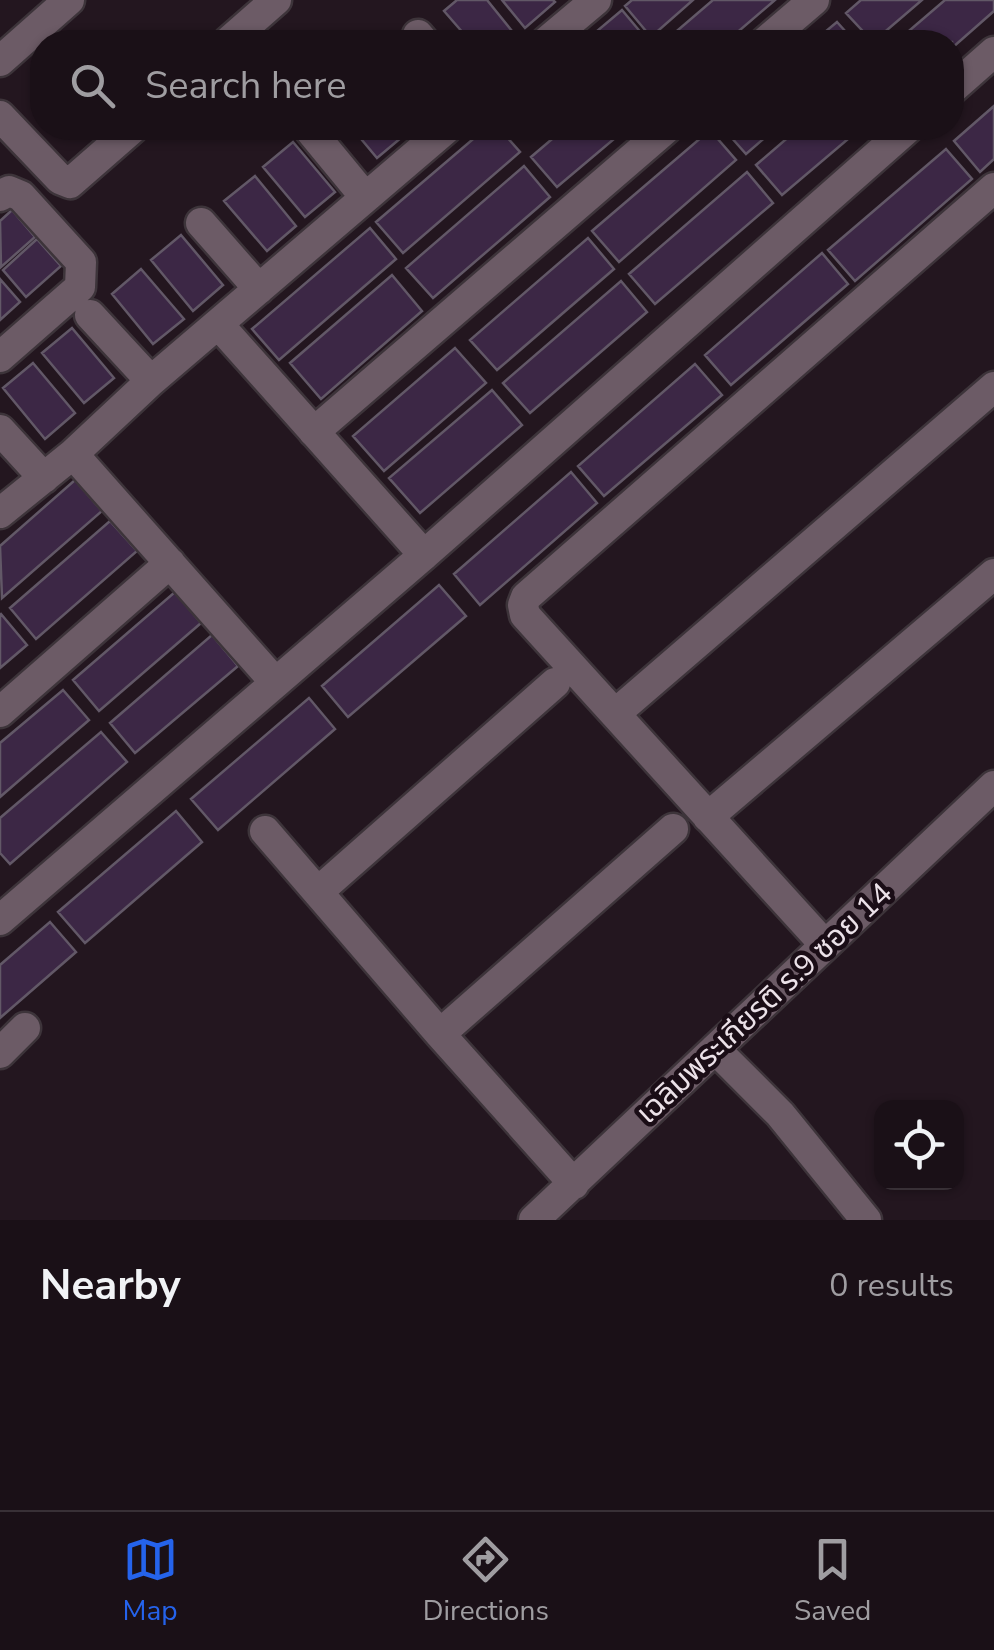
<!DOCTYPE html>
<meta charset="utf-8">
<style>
body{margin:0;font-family:"Nunito Sans","Noto Sans Thai",sans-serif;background:#231920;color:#f1f3f6}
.controls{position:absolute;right:30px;bottom:30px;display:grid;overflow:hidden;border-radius:20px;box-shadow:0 2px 8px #0004}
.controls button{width:90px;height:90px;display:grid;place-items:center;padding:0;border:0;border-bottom:2px solid #383036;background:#1a1017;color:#f1f3f6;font:50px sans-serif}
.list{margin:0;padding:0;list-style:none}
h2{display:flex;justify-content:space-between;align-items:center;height:130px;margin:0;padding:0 40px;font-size:42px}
h2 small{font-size:32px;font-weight:400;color:#9f9da1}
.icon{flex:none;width:55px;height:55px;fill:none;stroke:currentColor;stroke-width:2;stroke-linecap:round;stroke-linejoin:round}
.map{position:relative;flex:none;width:994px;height:1220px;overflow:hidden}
.search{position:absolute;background:#1a1017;box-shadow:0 2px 8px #0004;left:30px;right:30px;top:30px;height:110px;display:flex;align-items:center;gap:25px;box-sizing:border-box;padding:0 35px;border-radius:40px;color:#9f9da1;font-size:38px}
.sheet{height:290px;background:#1a1017}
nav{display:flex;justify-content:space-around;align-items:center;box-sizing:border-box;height:140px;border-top:2px solid #383036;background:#1a1017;font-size:28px;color:#9f9da1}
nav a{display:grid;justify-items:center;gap:5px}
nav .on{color:#2563eb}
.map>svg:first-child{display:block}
.building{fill:#3c2745;stroke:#625867;stroke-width:2.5}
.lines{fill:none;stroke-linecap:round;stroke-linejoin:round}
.minor-casing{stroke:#3d343a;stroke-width:35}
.minor{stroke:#6c5b66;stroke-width:30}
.labels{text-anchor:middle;stroke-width:9;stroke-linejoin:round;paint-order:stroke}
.street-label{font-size:30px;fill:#ebe1e8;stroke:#1a0d16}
</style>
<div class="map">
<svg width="994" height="1220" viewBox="0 0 994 1220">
<rect width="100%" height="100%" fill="#23161f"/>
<!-- building -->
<path class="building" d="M457,0H487L516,36L509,42H471L444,11Z
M502,0H553L555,2L525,28Z
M632,0H693L651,37L625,6Z
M713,0H775L726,42H664Z
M861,0H922L873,42L846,13Z
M945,0H994V11L952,48V42H896Z
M622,10L648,41L646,42H584Z
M837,22L855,42H813Z
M994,106V159L980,172L954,141Z
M352,128H403L408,132L377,158Z
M486,128H499L520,152L403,253L376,222Z
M565,128H627L557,187L531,157Z
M723,128H776L746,154Z
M799,128H861L782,195L756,165Z
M710,130L736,160L619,262L592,231Z
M293,142L335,192L305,217L263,167Z
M946,149L972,179L855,281L828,250Z
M524,166L550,197L433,298L406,268Z
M747,172L773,203L655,304L629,274Z
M255,176L296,226L267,251L224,201Z
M12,210L35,237L1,267L0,221Z
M370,228L396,259L279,360L252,329Z
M181,235L223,285L193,311L151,260Z
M588,238L614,269L497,370L470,340Z
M37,239L61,266L26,297L3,270Z
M822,253L848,284L731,385L705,355Z
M141,269L184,319L153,344L112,294Z
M392,275L422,311L321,399L290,363Z
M0,279L20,302L0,320Z
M621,281L647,312L530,413L503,383Z
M72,328L114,378L84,403L42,353Z
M455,348L486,383L384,471L353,436Z
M33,363L75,413L45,439L3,388Z
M695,364L722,395L604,496L578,466Z
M492,390L522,425L420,513L389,478Z
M571,472L597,503L480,605L454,574Z
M75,480L102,511L2,598L0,546Z
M110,521L137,551L36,639L10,608Z
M439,585L466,616L348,717L322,686Z
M175,592L201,623L99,711L73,680Z
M1,614L27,645L0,668V615Z
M212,635L238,666L135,753L110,723Z
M63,690L89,720L0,797V743Z
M309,698L335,729L218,830L191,799Z
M101,732L127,762L10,864L0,853V818Z
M176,811L202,842L85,943L58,912Z
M50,922L76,952L0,1018V965Z"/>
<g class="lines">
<defs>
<path id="minor" d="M418,35L424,42
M228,42L276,0
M546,42L596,0
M765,42L814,0
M0,61L69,0
M952,89L994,52
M0,116L60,179L70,183L133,128
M309,129L365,197
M0,196L9,191L21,196L81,262L80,287L0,357
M201,223L259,289
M90,315L151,381
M219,325L424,555
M0,430L44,478
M314,432L667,128
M73,454L275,682
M0,513L73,454L151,381L447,128
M0,712L170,563
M616,713L994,387
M708,817L994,574
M265,831L440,1034L574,1184
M319,891L555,683
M0,920L424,555L908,128
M825,945L525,615L523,605L526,597L994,188
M440,1034L673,829
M715,1049L780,1114L866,1220
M0,1053L25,1028
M534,1220L994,786"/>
</defs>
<!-- minor casing -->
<use href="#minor" class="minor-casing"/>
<!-- minor -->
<use href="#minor" class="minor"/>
</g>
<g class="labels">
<!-- street labels -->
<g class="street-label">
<text transform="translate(764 1003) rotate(-43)" y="10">เฉลิมพระเกียรติ ร.9 ซอย 14</text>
</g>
</g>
</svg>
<div class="controls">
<button><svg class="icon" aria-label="locate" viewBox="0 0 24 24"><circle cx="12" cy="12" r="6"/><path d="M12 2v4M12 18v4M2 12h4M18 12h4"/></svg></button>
</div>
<div class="search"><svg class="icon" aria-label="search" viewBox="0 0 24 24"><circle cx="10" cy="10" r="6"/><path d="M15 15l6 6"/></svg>Search here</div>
</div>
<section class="sheet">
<h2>Nearby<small>0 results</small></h2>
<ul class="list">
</ul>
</section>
<nav>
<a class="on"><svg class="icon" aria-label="map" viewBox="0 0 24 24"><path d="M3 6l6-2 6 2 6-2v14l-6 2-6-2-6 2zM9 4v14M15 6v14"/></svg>Map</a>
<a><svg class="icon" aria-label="directions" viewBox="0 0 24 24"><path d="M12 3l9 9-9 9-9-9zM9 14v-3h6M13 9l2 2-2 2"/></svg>Directions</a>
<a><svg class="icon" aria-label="saved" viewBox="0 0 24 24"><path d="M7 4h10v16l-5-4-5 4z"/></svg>Saved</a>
</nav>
